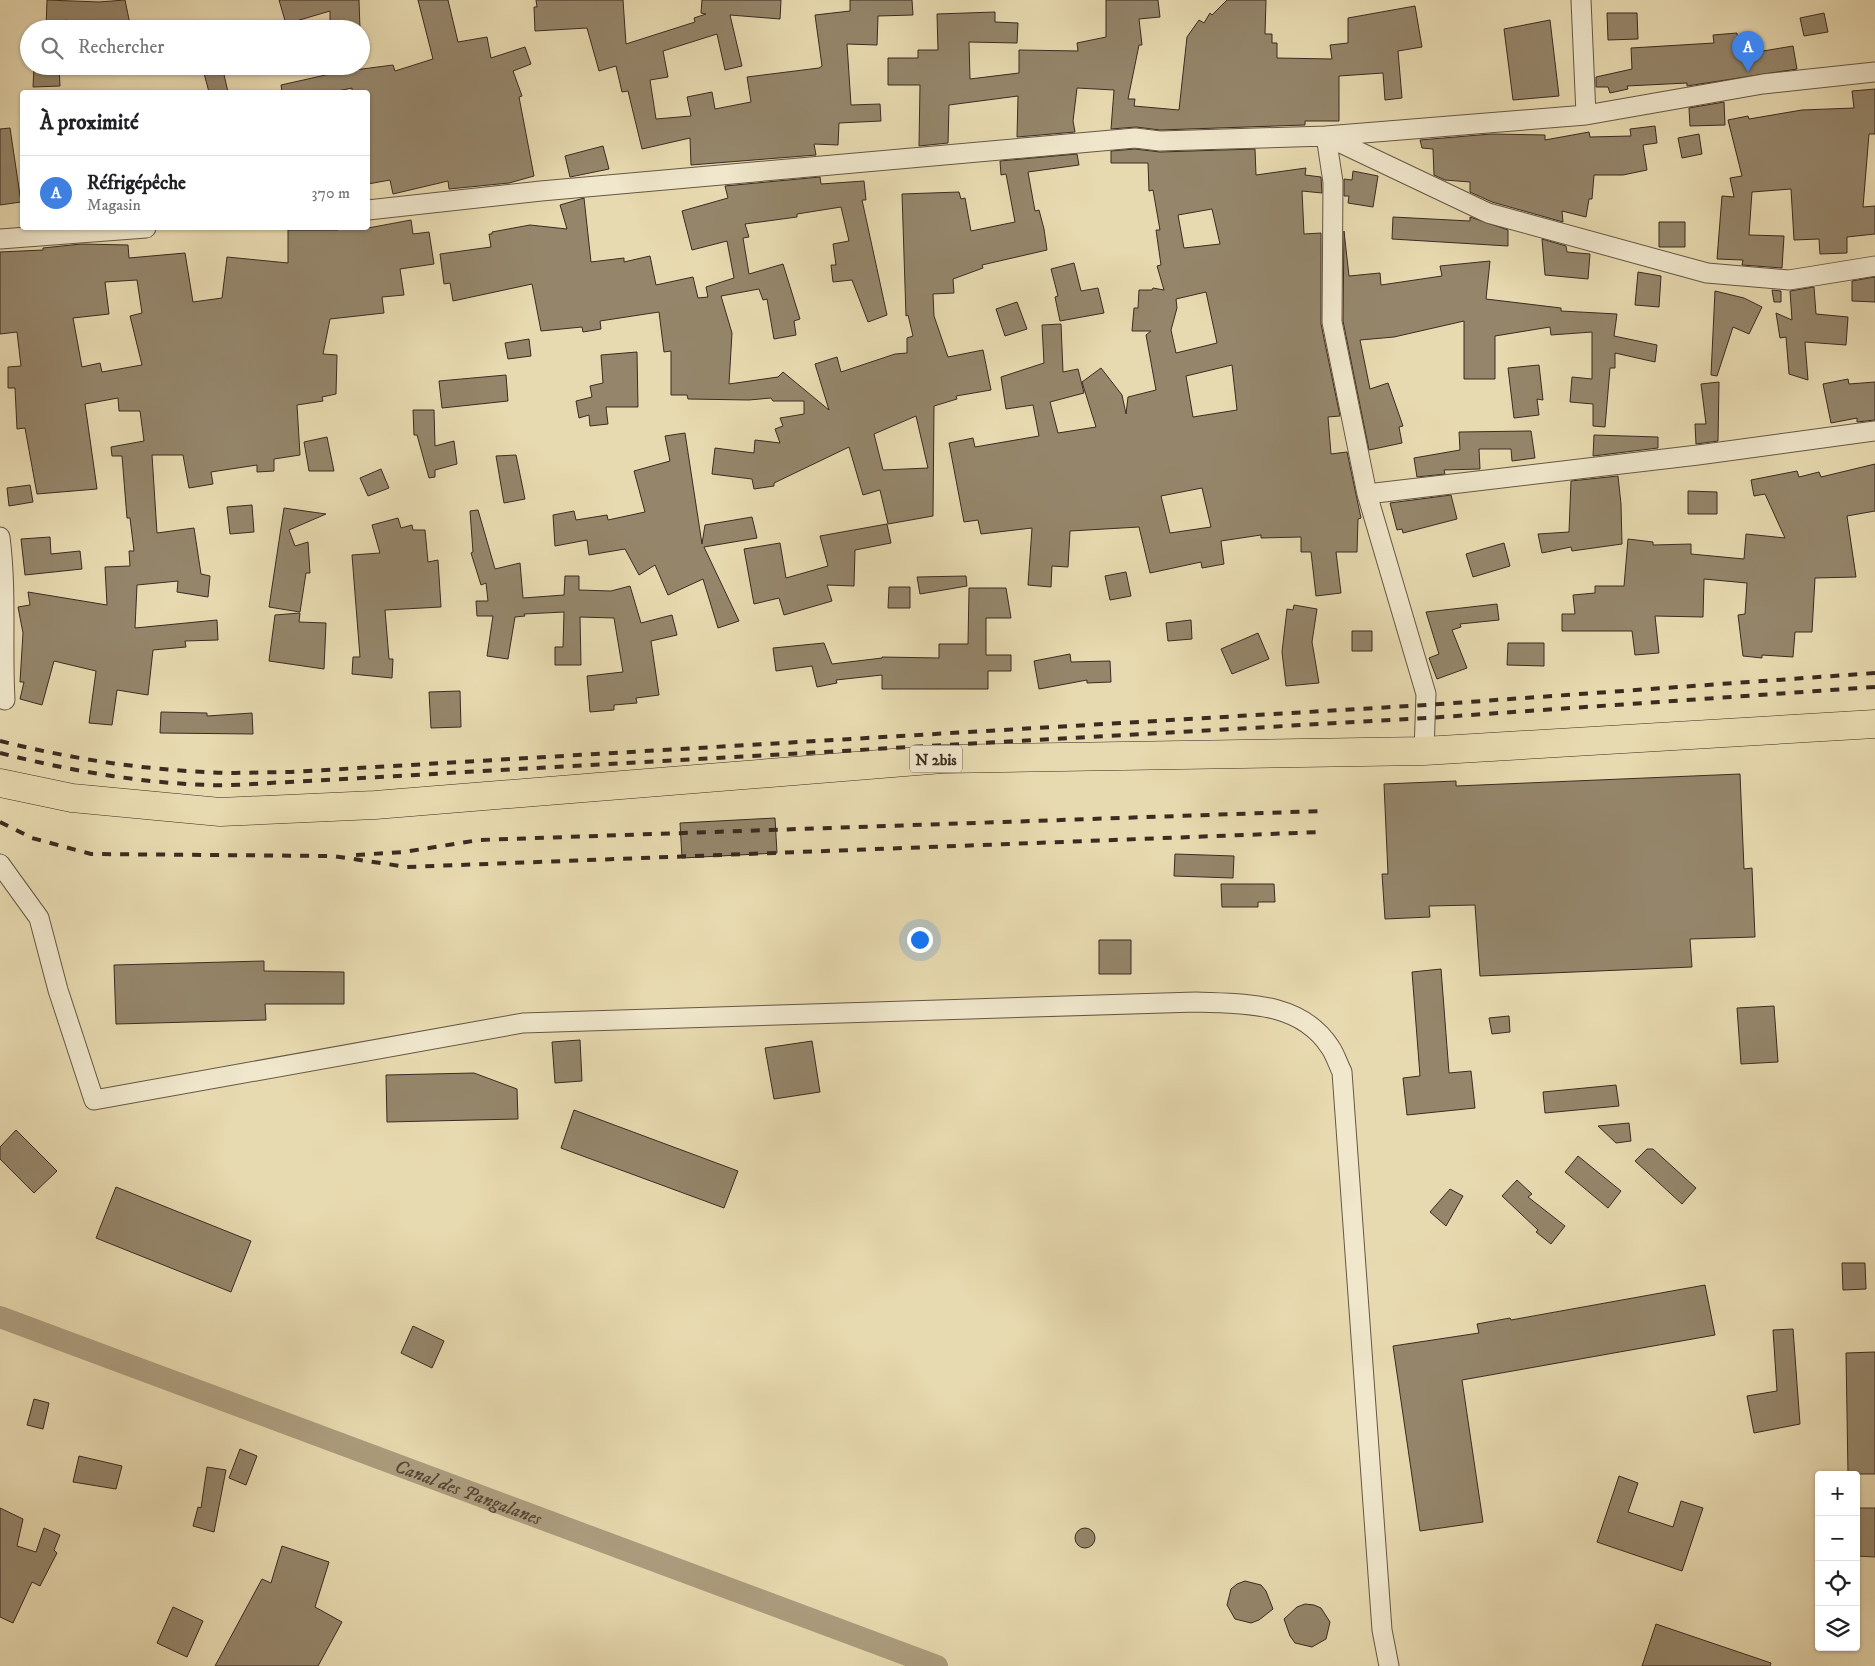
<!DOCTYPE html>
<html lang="fr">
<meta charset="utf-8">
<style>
body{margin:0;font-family:"IM FELL DW Pica",serif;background:#f6f6f6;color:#202124}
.controls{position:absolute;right:15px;bottom:15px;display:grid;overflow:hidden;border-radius:5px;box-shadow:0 1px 4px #0004}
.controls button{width:45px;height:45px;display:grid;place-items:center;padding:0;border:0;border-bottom:1px solid #e0e0e0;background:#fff;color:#202124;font:25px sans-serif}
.you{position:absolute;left:919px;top:939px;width:18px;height:18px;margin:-12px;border:4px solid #fff;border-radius:50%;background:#1a73e8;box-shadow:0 0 0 8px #1a73e833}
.badge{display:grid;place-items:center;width:32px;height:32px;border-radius:50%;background:#8f2418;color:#fff;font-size:16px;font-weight:700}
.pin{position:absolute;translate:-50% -41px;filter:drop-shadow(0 1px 2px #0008)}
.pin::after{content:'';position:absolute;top:26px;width:18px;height:15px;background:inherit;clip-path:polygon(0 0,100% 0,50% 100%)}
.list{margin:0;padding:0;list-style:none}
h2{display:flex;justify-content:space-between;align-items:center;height:65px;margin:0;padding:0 20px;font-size:21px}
h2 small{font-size:16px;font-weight:400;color:#757577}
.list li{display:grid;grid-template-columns:32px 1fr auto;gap:15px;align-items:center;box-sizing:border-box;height:75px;padding:0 20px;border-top:1px solid #e0e0e0}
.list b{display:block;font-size:19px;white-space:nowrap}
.list p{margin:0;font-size:16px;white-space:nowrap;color:#757577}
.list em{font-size:16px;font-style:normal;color:#757577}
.icon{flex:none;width:28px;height:28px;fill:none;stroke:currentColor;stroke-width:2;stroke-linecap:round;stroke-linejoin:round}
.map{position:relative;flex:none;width:1875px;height:1666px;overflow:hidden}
.search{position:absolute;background:#fff;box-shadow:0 1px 4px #0004;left:20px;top:20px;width:350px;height:55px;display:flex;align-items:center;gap:12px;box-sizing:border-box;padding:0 18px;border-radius:28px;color:#757577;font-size:19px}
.panel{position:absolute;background:#fff;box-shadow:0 1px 4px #0004;left:20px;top:90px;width:350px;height:140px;border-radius:5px}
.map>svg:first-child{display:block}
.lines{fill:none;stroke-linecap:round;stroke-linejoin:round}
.canal{stroke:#ad9e7f;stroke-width:22}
.building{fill:#95866b;stroke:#3b2b21;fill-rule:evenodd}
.minor-casing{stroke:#665745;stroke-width:21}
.primary-casing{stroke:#3b2b21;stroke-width:29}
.minor{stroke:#f0e7cc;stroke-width:19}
.primary{stroke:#e8dab0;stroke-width:28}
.rail{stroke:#3b2b21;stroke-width:4;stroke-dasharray:9 9;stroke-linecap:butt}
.labels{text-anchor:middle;stroke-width:4;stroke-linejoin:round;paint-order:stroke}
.shield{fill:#f0e7cc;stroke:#716354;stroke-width:1}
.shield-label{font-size:16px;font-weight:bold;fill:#3b2b21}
.water-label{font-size:19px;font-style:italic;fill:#584838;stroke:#f0e7cc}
</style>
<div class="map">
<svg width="1875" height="1666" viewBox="0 0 1875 1666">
<rect width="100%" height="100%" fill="#e8dab0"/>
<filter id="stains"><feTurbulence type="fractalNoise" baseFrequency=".004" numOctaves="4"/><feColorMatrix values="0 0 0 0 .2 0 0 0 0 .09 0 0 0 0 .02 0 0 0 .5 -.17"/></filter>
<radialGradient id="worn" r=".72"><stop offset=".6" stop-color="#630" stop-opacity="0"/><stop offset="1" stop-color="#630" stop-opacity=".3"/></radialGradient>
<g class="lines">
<!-- canal -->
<path class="canal" id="s1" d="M0,1317L937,1666"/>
</g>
<!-- building -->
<path class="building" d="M47,0L99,2L125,0L131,29H104L103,26L65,20L64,29H46Z
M279,0H359L360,29H330V11L286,24Z
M418,0H448L458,42L487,37L491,58L525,47L531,64L513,71L522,96L519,97L534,176L509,183L449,189L448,181L393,194L390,180L368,184V92H352V88L333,92H282L281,85L339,72L393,65L395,71L433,59Z
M536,0H623L626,44L695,22L694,18L706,14L701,13L702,0H781L780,19L730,15L742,66L725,70L717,34L663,51L668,77L650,80L656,119L691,116L687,97L712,92L715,109L751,102L747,77L819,68L822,66L815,15L850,11V0H912L913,15L878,16L877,45L847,44L851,105L880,104L881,121L839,123L838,145L814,144L816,155L691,165L690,138L642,149L628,91L622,92L616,66L599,71L587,28L535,31L534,7H537Z
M1106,0H1158L1160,17L1139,19L1142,45H1139L1128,99H1135L1134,106L1179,110L1187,37L1199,20L1204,23L1210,13L1212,15L1227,0H1266L1265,34H1272V43H1277V58L1332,59L1330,45L1348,43V18L1415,6L1422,47L1398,51L1402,98L1385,100L1383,73L1339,76V121H1305V125L1160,130L1136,127L1111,129L1114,90L1077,88L1073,121L1075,132L1017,137L1018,96L949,105L948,143L919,146L920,85H888V58H918V50H938L937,14L995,12V22L1018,23L1017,43L969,42L970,79L1019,73V50L1078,51L1077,43L1106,37Z
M1607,13H1637L1638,39L1608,40Z
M1824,13L1828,32L1804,36L1800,18Z
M1550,20L1559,96L1513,100L1504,29Z
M1737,33L1739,55L1793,46L1797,69L1687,86V83L1627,86L1628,89L1610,93L1608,87H1596V77L1632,69L1631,48L1714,43L1713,35Z
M34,66H59L60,86L33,87Z
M202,66H222L228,92H209Z
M1875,89V134H1869L1863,207L1875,206V234L1847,237V253L1820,254L1819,239L1794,240L1791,189L1752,192L1749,235L1784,236L1782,268L1742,265L1743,260L1717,259L1722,196L1734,197L1730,178L1742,176L1728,120L1748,116L1749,119L1802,110L1854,108L1852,91Z
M1724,102L1725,125L1690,126L1689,108Z
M1655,126L1657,143L1643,145L1647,170L1623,175H1594L1592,199H1589L1586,217L1562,211L1563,222L1492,202L1470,192V182L1445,180L1434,175L1433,149L1422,148L1420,140L1491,134L1545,135V140L1589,132L1590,137L1631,136L1630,129Z
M10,128L21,202L0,205V129Z
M1699,134L1702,154L1682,158L1678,138Z
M603,146L609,169L570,177L565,156Z
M1135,149L1160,152L1255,149L1256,175L1306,168L1305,175L1321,177L1322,193L1302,191L1304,234L1321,233V324L1340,416L1328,417L1331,454L1347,452L1361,518L1358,519L1357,552H1336L1341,593L1316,596L1311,552H1301V537L1261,538V535L1221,541L1224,564L1202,568L1201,562L1150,573L1139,527L1070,531L1068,567L1052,566L1051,587L1028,585L1032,528L981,534L978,520L964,522L949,443L973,438L975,447L1039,436L1033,405L1006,409L1001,377L1044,363L1042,325L1061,324L1063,372L1078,369L1084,393L1050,402L1058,433L1096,427L1082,382L1101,368L1122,395L1126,414L1128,397L1156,390L1146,335L1151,331H1132L1134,308H1138L1139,290H1152L1153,288L1164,290L1157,266L1161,265L1156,230H1160L1153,190L1149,191L1148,163H1111V151ZM1212,209L1220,244L1184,248L1178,215ZM1206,292L1217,343L1176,353L1171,330L1177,308L1176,299ZM1232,365L1237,410L1193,417L1186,376ZM1202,488L1211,527L1170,533L1161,496Z
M1077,154L1079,165L1028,172L1035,211L1039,210L1044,229L1047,250L982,265L983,268L953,279L954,293L933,294L934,316L948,357L983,350L991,390L956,396L957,399L934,406L933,516L888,524L880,490L863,495L849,447L774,483V486L754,489L752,479L712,474L715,448L754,453L755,440L780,443L775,429L783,426L780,418L804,414V401H773L771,398L749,400L688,399L687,395H671V351L664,352L659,312L600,321L601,329L583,332L582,327L541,331L532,284L453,301L450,283L444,284L440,254L491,247L489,234H492V232L530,225L567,229L560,205L584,198L591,262L624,258V262L650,256L656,285L693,277L698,298L708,297L706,287L734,278L727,241L692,250L682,211L728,198L725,186L820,177L821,184L864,181L866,200H862L887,315L868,322L852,280L833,282L831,265H836L833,244L849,241L841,207L797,214V217L745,224L749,237L743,238L749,274L783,264L800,319L794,321L796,335L774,339L767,299L763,300L759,289L721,296L732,333L729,384L778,377L783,372L829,410L815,364L837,357L841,372L895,354L907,353V338L913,336L908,315L906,316L902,194L959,192L961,199L965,198L971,231L1015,222L1006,174L1001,175L1000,161ZM916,416L928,468L883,470L874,434Z
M1353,171L1378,176L1373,207L1348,203L1349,196H1344V179L1352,180Z
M1393,217L1470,221V217L1508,230V246L1392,239Z
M411,220L413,234L429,232L434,264L400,269L404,295L382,297L384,313L330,319L323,354L337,355L336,394L322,397L323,401L297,405L300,455L274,459V471L257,472V465L211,472L213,484L189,488L183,455H152L157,533L194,528L201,574L210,576L208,597L177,592L178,581L137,585L135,628L217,620L218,640L185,641L186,647L153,650L148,695L117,690L112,725L89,723L96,671L54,661L42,705L20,699L24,682H20L23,633L18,607L30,605L28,592L107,605L105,567L130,566L129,551H134L130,518H127L122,456H112L111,447L144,441L140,411H119L118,398L85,404L97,489L37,494L25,428L17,429L15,388H8V367L21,366L17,332L0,334V252L43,250V248L81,244L128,245L129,258L185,253L193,302L222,298L227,257L288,263V230H338V228H368ZM137,280L142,313L130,316L142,365L102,372L100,363L82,367L73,318L109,314L105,282Z
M1659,222H1685V247H1659Z
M1344,231L1349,276L1380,273L1381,285L1442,276L1440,266L1490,261L1486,299L1561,308V311L1617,314L1614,336L1657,345L1655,362L1615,353V368H1610L1605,427L1593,426V404L1570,402L1572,377L1592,379V332L1551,335L1550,327L1495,336V379H1464V321L1394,337L1360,340L1370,389L1388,383L1403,426L1399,427L1402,443L1369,450L1343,321Z
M1542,239L1566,246L1567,252L1590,254L1588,279L1545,275Z
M1074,263L1081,291L1098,288L1104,313L1060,321L1055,297L1058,296L1051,269Z
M1638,272L1661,276L1659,307L1635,305Z
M1875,277V302L1852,301V281Z
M1814,287L1816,314L1848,317L1846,345L1805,342L1808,380L1789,374L1786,337L1780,338L1776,313L1792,320L1790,291Z
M1772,290L1781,291V302H1774Z
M1715,291L1744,298L1762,307L1749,334L1733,327L1717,376L1711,375Z
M1017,302L1027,329L1005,336L996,309Z
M529,339L531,356L508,359L505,343Z
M637,352L638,407H606L608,424L590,426L589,415L579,418L576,401L592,397L590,386L603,383L601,355Z
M1539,365L1543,400L1537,399L1539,415L1514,418L1508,368Z
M506,375L508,401L442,408L439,381Z
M1848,379L1849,384L1875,382V420L1857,422V418L1831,423L1823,384Z
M1719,382L1718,441L1696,444L1695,424H1706L1701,384Z
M413,410H434L435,446L454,441L457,464L435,470V477L429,478L417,435H414Z
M1531,431L1535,458L1512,461L1511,449H1479L1480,469L1444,470L1445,474L1417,477L1414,458L1460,450L1459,432Z
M685,433L702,544L705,525L752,517L757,538L704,547L739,621L718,628L703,579L668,595L655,565L639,575L625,549L589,555L587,540L555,546L553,515L574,511L576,520L607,515L608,520L645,512L634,471L670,461L665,436Z
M1594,435L1658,437V448L1593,456Z
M327,437L334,471H309L304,442Z
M516,455L525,499L504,503L496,456Z
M1875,464V511L1847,516L1856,577L1815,578L1812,632H1795L1793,657L1762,655V658L1743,656L1738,615L1745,614L1747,583L1704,579L1703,617L1655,616L1659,653L1635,655L1632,631H1562V614H1575L1573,595L1595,593V586H1624L1628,539L1653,542V545L1691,544V554L1744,559L1746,534L1785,538L1765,494L1754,496L1751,480L1797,471L1799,477L1819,472L1821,477Z
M381,469L389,488L368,496L360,478Z
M1618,476L1621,504L1622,544L1572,551L1571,547L1542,553L1538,534L1569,532L1571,481Z
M30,485L33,502L9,506L7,488Z
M1688,491L1717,492V514H1688Z
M1451,495L1457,519L1403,533L1402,529L1397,530L1390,503Z
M252,505L254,532L230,534L227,507Z
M284,508L326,514L289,530L295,546L308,542L310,573H306L300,612L269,607Z
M478,510L495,569L520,563L523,598L564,595L565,576H579V590L611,591L630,586L641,623L672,615L677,635L651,641L659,695L636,698L637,703L614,705V710L590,712L587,676L623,672L614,618L580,617L581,665H555V647H563L564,612L524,614L525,616L515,617L508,659L487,656L493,616H477L476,601H488L486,583L481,585L471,553L473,552L470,511Z
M398,518L401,528L412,525L413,530H425L428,562L438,560L441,607L385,610L389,659H393L392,678L352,674L353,657H360L352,555L380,553L372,525Z
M887,524L891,543L855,550L854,586L827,585L832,601L784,615L779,598L754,604L744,549L780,543L786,578L828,566L820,536Z
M50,537L51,554L80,551L82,569L25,575L21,539Z
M1504,543L1510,566L1473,577L1466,554Z
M1126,572L1131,596L1110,600L1105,576Z
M966,576L967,586L920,594L917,577Z
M889,587H910V608H888Z
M969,588H1006L1011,618H986V655H1011V671H988V689H882V675L836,680L837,683L817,687L812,666L776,671L773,648L824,643L832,664L882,658V657L939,658V644H968Z
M1497,604L1499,620L1460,624L1461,627L1452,630L1467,668L1437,679L1429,658L1439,654L1426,612Z
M1294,605L1317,609L1312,642L1319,683L1286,686L1282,652L1287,609L1293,610Z
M300,613L299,622L326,623L324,669L269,661L275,615Z
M1191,620L1192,639L1168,641L1166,623Z
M1352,631H1372V651H1352Z
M1258,633L1269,659L1232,674L1221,649Z
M1508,643H1544V666L1507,665Z
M1070,654L1071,662L1110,661L1111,682L1087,683V680L1039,689L1034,661Z
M460,691L461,727L431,728L429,692Z
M161,712L207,713V716L252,713L253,734L160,733Z
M1740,774L1744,869L1752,868L1755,937L1690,939L1692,967L1480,976L1475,905L1429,906L1430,917L1385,919L1382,874H1388L1384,784L1456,781V786Z
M775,818L777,853L682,858L680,823Z
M1175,854L1234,856L1233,878L1174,876Z
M1221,884H1274L1275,902H1258V907H1222Z
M1099,940H1131V974H1099Z
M264,961V971L344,972V1004H265L266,1020L116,1024L114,965Z
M1441,969L1449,1073L1471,1071L1475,1108L1407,1115L1403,1078L1420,1076L1412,972Z
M1774,1006L1778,1062L1741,1064L1737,1008Z
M1509,1016L1510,1032L1492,1034L1489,1018Z
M580,1040L582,1081L555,1083L552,1042Z
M812,1041L820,1092L774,1099L765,1048Z
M474,1073L517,1089L518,1119L387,1122L386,1075Z
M1616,1085L1619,1106L1545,1113L1543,1092Z
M574,1110L738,1171L724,1208L561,1148Z
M1629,1123L1631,1141L1616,1143L1598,1126Z
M16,1130L57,1171L34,1193L0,1159V1147Z
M1647,1149H1653L1696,1188L1682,1204L1635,1161Z
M1578,1156L1621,1191L1608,1208L1565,1172Z
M1517,1180L1532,1194L1528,1197L1565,1226L1551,1244L1536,1232L1538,1230L1502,1196Z
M116,1187L251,1241L231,1292L96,1238Z
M1450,1189L1463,1196L1446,1226L1430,1212Z
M1842,1263H1865L1866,1289L1843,1290Z
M1705,1285L1715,1335L1462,1380L1483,1522L1420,1531L1393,1346L1479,1333L1477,1324L1510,1318L1511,1320Z
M413,1326L444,1341L432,1368L401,1353Z
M1793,1329L1800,1424L1754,1433L1747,1396L1777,1391L1773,1330Z
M1875,1352V1474H1848L1846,1353Z
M34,1399L49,1403L43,1429L27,1425Z
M240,1449L257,1456L246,1485L229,1478Z
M79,1456L122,1466L116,1489L73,1482Z
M207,1467L226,1470L214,1532L193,1526L198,1507L201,1508Z
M1619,1476L1638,1483L1628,1512L1673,1527L1681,1501L1703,1508L1682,1571L1597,1542Z
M0,1508L23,1519L17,1546L36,1552L44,1528L60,1535L54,1550L57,1553L40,1586L32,1582L13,1623L0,1617Z
M1856,1508H1875V1557L1856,1556Z
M1075 1538a10 10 0 1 1 20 0a10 10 0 1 1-20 0Z
M282,1546L329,1562L315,1607L342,1622L318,1666H215L262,1579L271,1583Z
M1245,1581L1261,1585L1266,1591L1273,1609L1259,1620L1251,1623L1235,1619L1227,1605L1231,1589L1237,1584Z
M1305,1604L1314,1605L1321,1608L1330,1622L1326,1639L1312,1647L1295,1643L1290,1636L1284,1619L1297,1607Z
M173,1607L203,1621L187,1657L157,1643Z
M1656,1624L1771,1663L1770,1666H1642Z"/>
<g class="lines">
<defs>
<path id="minor" d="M1581,0L1586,115
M1326,136L1333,182L1332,322L1367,494L1426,694L1424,751
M1328,137L1488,213L1707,273L1789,280L1875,266
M368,210L541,191L1135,138L1160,141L1326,136L1586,115L1763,84L1875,72
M0,239L146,228
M1367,494L1698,455L1875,431
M0,537C7,592 2,645 5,700L0,698
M0,864L39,918L58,990L94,1100L523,1023L1196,1002C1244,1004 1300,1001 1330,1047C1335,1054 1338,1064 1342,1072L1382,1630L1389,1666"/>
<path id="primary" d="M0,783L72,798L220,812L375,805L942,759L1424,751L1875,724"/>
</defs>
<!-- minor casing -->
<use href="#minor" class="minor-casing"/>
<!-- primary casing -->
<use href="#primary" class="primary-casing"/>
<!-- minor -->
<use href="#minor" class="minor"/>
<!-- primary -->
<use href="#primary" class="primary"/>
<!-- rail -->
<path class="rail" d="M0,741C68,758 137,769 207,772C235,774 263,772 291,772L1426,705L1875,673
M0,753C67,770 139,783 209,785C235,786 262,783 289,782L1427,718L1875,687
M0,822L32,838L91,854L333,856L407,867L1322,832
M356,855L404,852L479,840L1323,811"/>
</g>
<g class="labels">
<!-- shield labels -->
<rect class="shield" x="910" y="745.5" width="52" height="27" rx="4"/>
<g class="shield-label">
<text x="936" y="765">N 2bis</text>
</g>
<!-- water labels -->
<g class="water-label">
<text dy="7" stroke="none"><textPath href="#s1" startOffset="500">Canal des Pangalanes</textPath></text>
</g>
</g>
<rect width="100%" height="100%" filter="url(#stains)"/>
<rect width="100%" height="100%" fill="url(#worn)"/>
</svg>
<div class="controls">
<button>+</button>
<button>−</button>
<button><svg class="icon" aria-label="locate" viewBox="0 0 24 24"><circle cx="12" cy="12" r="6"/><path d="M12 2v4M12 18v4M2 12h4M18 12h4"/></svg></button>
<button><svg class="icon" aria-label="layers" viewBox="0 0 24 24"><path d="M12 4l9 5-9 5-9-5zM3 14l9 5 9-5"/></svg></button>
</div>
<div class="you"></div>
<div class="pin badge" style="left:1748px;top:72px;background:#3f7fe0">A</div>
<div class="search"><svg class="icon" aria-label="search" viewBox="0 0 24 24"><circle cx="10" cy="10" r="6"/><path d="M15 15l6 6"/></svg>Rechercher</div>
<section class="panel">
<h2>À proximité<small></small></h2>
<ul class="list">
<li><span class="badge" style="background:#3f7fe0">A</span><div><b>Réfrigépêche</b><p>Magasin</p></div><em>370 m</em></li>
</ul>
</section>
</div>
